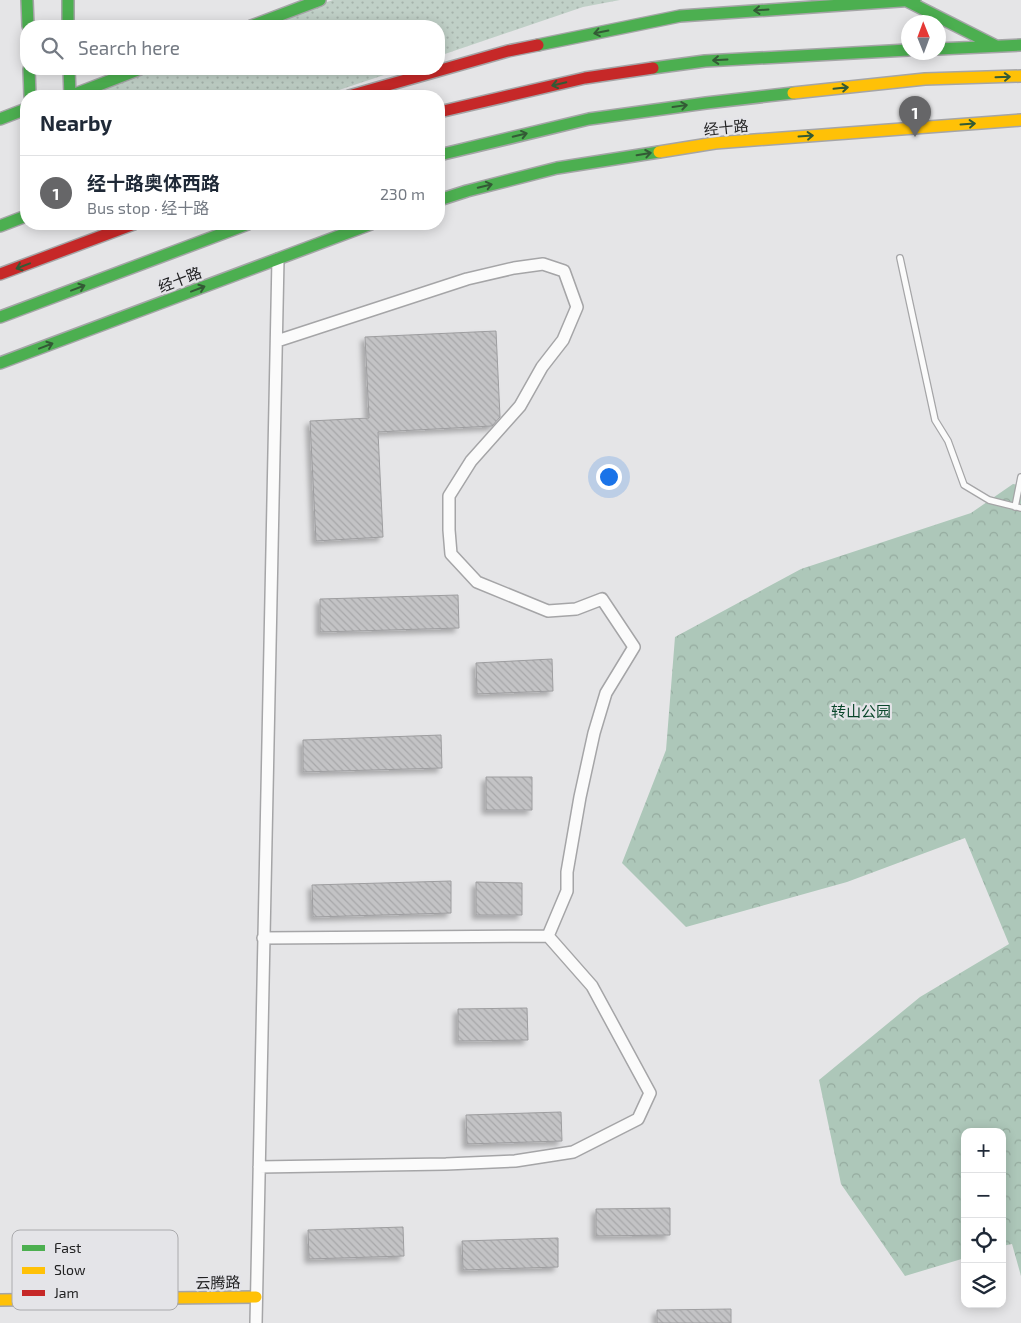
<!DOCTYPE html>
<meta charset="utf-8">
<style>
body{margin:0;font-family:"Exo 2","Noto Sans SC",sans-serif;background:#f6f6f7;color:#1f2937}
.controls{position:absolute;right:15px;bottom:15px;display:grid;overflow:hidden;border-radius:10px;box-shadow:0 2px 12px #0003}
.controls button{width:45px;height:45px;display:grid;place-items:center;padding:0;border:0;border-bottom:1px solid #e0e1e3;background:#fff;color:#1f2937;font:25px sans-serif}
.compass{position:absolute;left:901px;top:15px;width:45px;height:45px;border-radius:50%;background:#fff;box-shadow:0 2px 12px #0003;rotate:359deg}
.you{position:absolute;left:608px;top:476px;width:18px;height:18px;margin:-12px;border:4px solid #fff;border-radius:50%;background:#1a73e8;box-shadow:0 0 0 8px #1a73e833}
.badge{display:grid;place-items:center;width:32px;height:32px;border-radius:50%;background:#666668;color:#fff;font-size:16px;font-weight:700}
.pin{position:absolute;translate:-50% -41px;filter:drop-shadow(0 1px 2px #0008)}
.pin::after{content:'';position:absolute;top:26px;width:18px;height:15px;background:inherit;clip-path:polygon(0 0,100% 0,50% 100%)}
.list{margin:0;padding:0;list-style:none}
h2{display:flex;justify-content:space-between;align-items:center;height:65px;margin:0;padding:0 20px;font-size:21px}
h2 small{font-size:16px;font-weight:400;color:#747a83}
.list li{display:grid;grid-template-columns:32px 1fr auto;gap:15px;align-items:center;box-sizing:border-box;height:75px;padding:0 20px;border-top:1px solid #e0e1e3}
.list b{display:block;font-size:19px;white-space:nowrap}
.list p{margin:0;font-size:16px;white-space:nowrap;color:#747a83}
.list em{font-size:16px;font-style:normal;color:#747a83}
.icon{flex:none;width:28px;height:28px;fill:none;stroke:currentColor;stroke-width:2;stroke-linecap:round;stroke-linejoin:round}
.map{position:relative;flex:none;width:1021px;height:1323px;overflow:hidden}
.search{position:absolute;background:#fff;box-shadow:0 2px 12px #0003;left:20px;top:20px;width:425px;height:55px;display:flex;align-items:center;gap:12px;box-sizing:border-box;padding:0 18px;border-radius:20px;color:#747a83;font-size:19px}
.panel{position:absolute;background:#fff;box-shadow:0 2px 12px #0003;left:20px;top:90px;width:425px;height:140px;border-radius:20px}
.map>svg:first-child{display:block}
.grass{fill:url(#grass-dots)}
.forest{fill:url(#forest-crowns)}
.building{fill:url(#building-back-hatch);stroke:#9e9ea0;filter:url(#shadow)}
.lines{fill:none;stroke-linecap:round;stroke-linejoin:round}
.lane-casing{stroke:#a5a5a7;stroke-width:8}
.street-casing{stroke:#a5a5a7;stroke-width:14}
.fast-casing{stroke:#a5a5a7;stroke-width:14}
.slow-casing{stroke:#a5a5a7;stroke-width:14}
.jam-casing{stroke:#a5a5a7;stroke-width:14}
.lane{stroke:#fbfbfb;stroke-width:5.5}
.street{stroke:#fbfbfb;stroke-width:11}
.fast{stroke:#4caf50;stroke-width:11}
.slow{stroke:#ffc107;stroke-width:11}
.jam{stroke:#c62828;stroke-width:11}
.oneway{stroke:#335a35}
.labels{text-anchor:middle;stroke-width:4.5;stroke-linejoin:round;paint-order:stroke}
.street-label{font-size:15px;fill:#222223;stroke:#e4e4e8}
.park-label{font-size:15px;fill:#0a462b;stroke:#e4e4e8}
.key{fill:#e4e4e8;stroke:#aaaaad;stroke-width:1}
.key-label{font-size:14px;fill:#222223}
</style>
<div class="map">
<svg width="1021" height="1323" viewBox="0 0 1021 1323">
<defs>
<pattern id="grass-dots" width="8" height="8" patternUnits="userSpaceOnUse" patternTransform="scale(1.25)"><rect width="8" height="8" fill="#c0d0c7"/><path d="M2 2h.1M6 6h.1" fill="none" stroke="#a5b2ab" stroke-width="1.8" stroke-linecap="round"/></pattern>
<pattern id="forest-crowns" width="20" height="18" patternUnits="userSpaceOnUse" patternTransform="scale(1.25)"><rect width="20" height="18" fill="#adc7b9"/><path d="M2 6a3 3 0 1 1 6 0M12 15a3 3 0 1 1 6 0" fill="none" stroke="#95ab9f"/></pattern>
<pattern id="building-back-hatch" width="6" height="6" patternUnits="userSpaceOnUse" patternTransform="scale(1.25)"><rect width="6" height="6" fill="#c3c3c5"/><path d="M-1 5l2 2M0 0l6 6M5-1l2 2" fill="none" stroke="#a7a7a9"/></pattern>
<filter id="shadow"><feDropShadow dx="-4" dy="4" stdDeviation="2.5" flood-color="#0004"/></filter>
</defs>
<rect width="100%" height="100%" fill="#e5e5e7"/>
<!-- grass -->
<path class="grass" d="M333,0H620L583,7L439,56V26H255Z
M127,69H402L321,96H86Z"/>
<!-- forest -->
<path class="forest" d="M1013,484L1021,485V1276L1012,1244L1002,1246V1132H965V1258L905,1276L841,1184L819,1080L920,997L1009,944L965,838L847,882L686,927L622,863L666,750L675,637L801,569L971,513Z"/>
<!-- building -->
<path class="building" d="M496,331L500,417L492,426L378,432L383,537L316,541L310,421L369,418L365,337Z
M458,595L459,628L320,632V599Z
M552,659L553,691L477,694L476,663Z
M441,735L442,768L303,772V740Z
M486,777H532V810H486Z
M451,881V913L313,917L312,885Z
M476,882L522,883V915H476Z
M527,1008L528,1040L458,1041V1009Z
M561,1112L562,1141L467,1144L466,1115Z
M670,1208V1235L596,1236V1209Z
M403,1227L404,1256L309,1259L308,1230Z
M558,1238V1267L463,1270L462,1241Z
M731,1309V1323H657V1310Z"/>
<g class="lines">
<defs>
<path id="lane" d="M900,258L935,420L948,441L964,485L989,500L1021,508
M1015,507L1021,477"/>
<path id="street" d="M263,938L548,936
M259,1167L446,1164L515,1161L573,1152L638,1119L650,1093L592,986L548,936L567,891V872L580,797L594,733L606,693L634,647L602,599L576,609L548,611L477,582L451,554L449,530V496L471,461L520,406L542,367L563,340L577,307L564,271L543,264L514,268L467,279L277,341
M256,1323L278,259"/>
<path id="fast" d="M27,0L28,26
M68,0V26
M907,1L996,46
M251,26L320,0
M538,45L680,16L915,0
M938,49L1021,45
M653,68L705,61L908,50
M29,69L30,96
M69,69L70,96
M70,96L140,69
M0,119L26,109
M439,155L589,119L706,103L793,93
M439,200L467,191L557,168L659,152
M0,226L26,216
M0,317L248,224
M0,363L371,224"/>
<path id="slow" d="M793,93L925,79L1021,76
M659,152L715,143L1021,120
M0,1300L256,1297"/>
<path id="jam" d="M349,96L508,51L538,45
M439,112L585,78L653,68
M0,274L134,224"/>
</defs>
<!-- lane casing -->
<use href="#lane" class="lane-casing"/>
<!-- street casing -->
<use href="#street" class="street-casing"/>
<!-- fast casing -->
<use href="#fast" class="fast-casing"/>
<!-- slow casing -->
<use href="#slow" class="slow-casing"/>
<!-- jam casing -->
<use href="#jam" class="jam-casing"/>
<!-- lane -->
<use href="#lane" class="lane"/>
<!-- street -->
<use href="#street" class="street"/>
<!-- fast -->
<use href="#fast" class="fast"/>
<!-- slow -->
<use href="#slow" class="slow"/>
<!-- jam -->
<use href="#jam" class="jam"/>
</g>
<!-- one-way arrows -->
<defs><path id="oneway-shaft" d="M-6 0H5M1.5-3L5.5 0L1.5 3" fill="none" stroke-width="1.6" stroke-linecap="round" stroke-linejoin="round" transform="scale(1.25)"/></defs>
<g class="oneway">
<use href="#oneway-shaft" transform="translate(761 10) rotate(176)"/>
<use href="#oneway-shaft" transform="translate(601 32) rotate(169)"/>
<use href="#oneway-shaft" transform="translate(720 60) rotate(177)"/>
<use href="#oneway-shaft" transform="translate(1003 77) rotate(-2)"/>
<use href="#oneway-shaft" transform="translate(559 84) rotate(167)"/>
<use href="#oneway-shaft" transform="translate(841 88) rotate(-6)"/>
<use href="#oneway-shaft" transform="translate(680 106) rotate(-8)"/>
<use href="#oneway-shaft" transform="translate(968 124) rotate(-4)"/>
<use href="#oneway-shaft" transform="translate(520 135) rotate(-13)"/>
<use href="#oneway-shaft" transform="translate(806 136) rotate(-4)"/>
<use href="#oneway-shaft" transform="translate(644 154) rotate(-9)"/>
<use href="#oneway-shaft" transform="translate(485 186) rotate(-14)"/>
<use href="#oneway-shaft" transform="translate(23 266) rotate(159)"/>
<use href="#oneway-shaft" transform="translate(78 288) rotate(-21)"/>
<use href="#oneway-shaft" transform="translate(198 289) rotate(-21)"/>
<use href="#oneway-shaft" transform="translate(46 346) rotate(-21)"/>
</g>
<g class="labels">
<!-- street labels -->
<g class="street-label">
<text transform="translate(726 128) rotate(-6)" y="5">经十路</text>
<text transform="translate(180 280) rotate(-21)" y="5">经十路</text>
<text transform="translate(218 1283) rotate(-1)" y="5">云腾路</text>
</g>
<!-- park labels -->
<g class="park-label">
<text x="861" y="717">转山公园</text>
</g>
</g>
<!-- legend -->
<rect x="12" y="1230" width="166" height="80" rx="8" class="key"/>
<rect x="22" y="1245" width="23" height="6" fill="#4caf50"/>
<rect x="22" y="1267" width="23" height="7" fill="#ffc107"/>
<rect x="22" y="1290" width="23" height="6" fill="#c62828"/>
<g class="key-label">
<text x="54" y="1253">Fast</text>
<text x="54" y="1275">Slow</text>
<text x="54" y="1298">Jam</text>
</g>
</svg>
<div class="controls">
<button>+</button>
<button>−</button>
<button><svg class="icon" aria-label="locate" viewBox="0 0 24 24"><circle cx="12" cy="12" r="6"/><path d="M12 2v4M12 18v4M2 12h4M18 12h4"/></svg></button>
<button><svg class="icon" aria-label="layers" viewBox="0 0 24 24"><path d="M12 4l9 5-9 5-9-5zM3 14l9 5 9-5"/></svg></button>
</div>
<svg class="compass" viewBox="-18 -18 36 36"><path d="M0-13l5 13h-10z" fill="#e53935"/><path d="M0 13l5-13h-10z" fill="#747a83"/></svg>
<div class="you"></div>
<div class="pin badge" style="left:915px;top:137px">1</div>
<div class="search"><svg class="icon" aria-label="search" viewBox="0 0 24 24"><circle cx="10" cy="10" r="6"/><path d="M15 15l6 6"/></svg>Search here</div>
<section class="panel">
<h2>Nearby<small></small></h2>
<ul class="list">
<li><span class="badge">1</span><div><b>经十路奥体西路</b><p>Bus stop · 经十路</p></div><em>230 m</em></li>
</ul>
</section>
</div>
